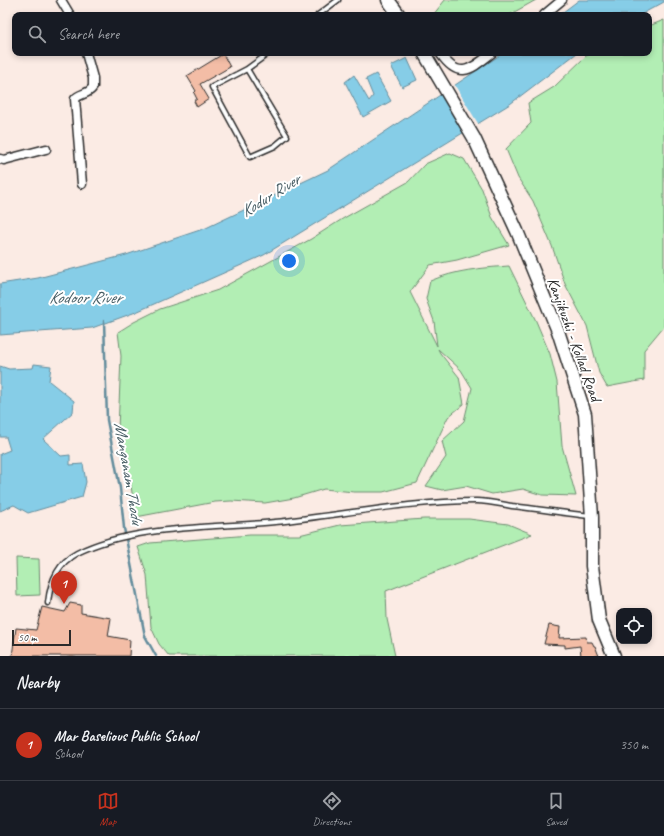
<!DOCTYPE html>
<style>
body{margin:0;font-family:Caveat,sans-serif;background:#20242c;color:#f1f3f6}
.controls{position:absolute;right:12px;bottom:12px;display:grid;overflow:hidden;border-radius:8px;box-shadow:0 2px 6px #0003}
.controls button{width:36px;height:36px;display:grid;place-items:center;padding:0;border:0;border-bottom:1px solid #363941;background:#171b24;color:#f1f3f6;font:20px sans-serif}
.scale{position:absolute;left:12px;bottom:10px;width:59px;box-sizing:border-box;padding-left:4px;border:2px solid #2b2b2b;border-top:0;font-size:11px;line-height:14px;white-space:nowrap;color:#2b2b2b;-webkit-text-stroke:3px #fff;paint-order:stroke}
.you{position:absolute;left:289px;top:261px;width:14px;height:14px;margin:-10px;border:3px solid #fff;border-radius:50%;background:#1a73e8;box-shadow:0 0 0 6px #1a73e833}
.badge{display:grid;place-items:center;width:26px;height:26px;border-radius:50%;background:#c8321e;color:#fff;font-size:13px;font-weight:700}
.pin{position:absolute;translate:-50% -33px;filter:drop-shadow(0 1px 2px #0008)}
.pin::after{content:'';position:absolute;top:21px;width:14px;height:12px;background:inherit;clip-path:polygon(0 0,100% 0,50% 100%)}
.list{margin:0;padding:0;list-style:none}
h2{display:flex;justify-content:space-between;align-items:center;height:52px;margin:0;padding:0 16px;font-size:17px}
h2 small{font-size:13px;font-weight:400;color:#9ea1a6}
.list li{display:grid;grid-template-columns:26px 1fr auto;gap:12px;align-items:center;box-sizing:border-box;height:72px;padding:0 16px;border-top:1px solid #363941}
.list b{display:block;font-size:15px;white-space:nowrap}
.list p{margin:0;font-size:13px;white-space:nowrap;color:#9ea1a6}
.list em{font-size:13px;font-style:normal;color:#9ea1a6}
.icon{flex:none;width:22px;height:22px;fill:none;stroke:currentColor;stroke-width:2;stroke-linecap:round;stroke-linejoin:round}
.map{position:relative;flex:none;width:664px;height:656px;overflow:hidden}
.search{position:absolute;background:#171b24;box-shadow:0 2px 6px #0003;left:12px;right:12px;top:12px;height:44px;display:flex;align-items:center;gap:10px;box-sizing:border-box;padding:0 14px;border-radius:8px;color:#9ea1a6;font-size:15px}
.sheet{height:124px;background:#171b24}
nav{display:flex;justify-content:space-around;align-items:center;box-sizing:border-box;height:56px;border-top:1px solid #363941;background:#171b24;font-size:11px;color:#9ea1a6}
nav a{display:grid;justify-items:center;gap:2px}
nav .on{color:#c8321e}
.map>svg:first-child{display:block}
.green{fill:#b2eeb4;stroke:#6e8c70}
.water{fill:#86cde7;stroke:#628c9c}
.pier{fill:#fbebe4}
.lines{fill:none;stroke-linecap:round;stroke-linejoin:round}
.stream{stroke:#628c9c;stroke-width:2.5}
.building{fill:#f3bda6;stroke:#2b2b2b}
.service-casing{stroke:#2b2b2b;stroke-width:7}
.minor-casing{stroke:#2b2b2b;stroke-width:11}
.secondary-casing{stroke:#2b2b2b;stroke-width:15}
.service{stroke:#fff;stroke-width:4}
.minor{stroke:#fff;stroke-width:8}
.secondary{stroke:#fff;stroke-width:12}
.labels{text-anchor:middle;stroke-width:4;stroke-linejoin:round;paint-order:stroke}
.street-label{font-size:16px;fill:#2b2b2b;stroke:#fff}
.water-label{font-size:17px;font-style:italic;fill:#465c63;stroke:#fff}
</style>
<div class="map">
<svg width="664" height="656" viewBox="0 0 664 656">
<rect width="100%" height="100%" fill="#fbebe4"/>
<filter id="ink" filterUnits="userSpaceOnUse"><feTurbulence type="fractalNoise" baseFrequency=".025" numOctaves="2"/><feDisplacementMap in="SourceGraphic" scale="8" xChannelSelector="R" yChannelSelector="G"/><feConvolveMatrix kernelMatrix="1 2 1 2 8 2 1 2 1" color-interpolation-filters="sRGB"/></filter>
<g filter="url(#ink)">
<!-- green -->
<path class="green" d="M445,0H536L509,15H433Z
M664,20V326L644,350V380L607,387L599,373L587,326L565,284L552,246L533,201L518,178L506,149L531,123L528,103L554,87L586,56L592,53H649V26Z
M450,153L464,159L482,189L492,217L509,245L457,260L430,265L410,292L437,346L434,321L426,299L430,281C456,270 481,268 509,266L536,321L550,354L557,382L562,446L576,496L542,495L523,489L492,494L466,486L442,490L426,486L446,457L442,441L464,421L472,388L461,370L438,349L440,353L459,377L464,404L448,417L417,483L383,492H354L324,489L294,498L265,503L231,501L215,502L136,517L129,474L118,430L121,356L118,332L134,322L160,309L218,290L311,239L344,218L408,182L425,164Z
M424,519H469L508,524L532,534L386,591L387,619L395,656H169L159,644L151,627L147,575L138,547L150,543L250,535H299L340,525Z
M16,558L39,559L40,595L17,596Z"/>
<!-- water -->
<path class="water" d="M579,0H664V2L640,15H559Z
M503,53H577L510,104L264,255L136,312L92,328L0,335V284L38,278L126,255L206,228L328,170Z
M407,58L417,80L402,87L391,66Z
M376,74L391,101L363,117L345,82L354,75L369,101L373,96L366,79Z
M34,364L51,366L49,381L74,401L73,412L43,439L61,456L70,455V465L83,464L86,482L82,497L28,513L14,505L0,511V454L10,450L6,437H0V366L9,369L33,368Z"/>
<!-- pier -->
<path class="pier" d="M454,84L479,125L467,132L443,91Z"/>
<g class="lines">
<!-- stream -->
<path class="stream" d="M104,321L107,420L120,488L124,528L145,636L156,656"/>
</g>
<!-- building -->
<path class="building" d="M223,54L230,67L200,84L209,99L197,107L194,101L197,99L194,93L196,91L187,76Z
M70,603L81,605V613L111,618L108,636L130,640L129,656H12L16,628L36,630L42,607L65,612Z
M549,625L560,627L559,638L586,637L587,642H592L594,646H595L599,656H581L580,646L565,648V645L544,644Z"/>
<g class="lines">
<defs>
<path id="service" d="M318,15L338,0
M247,69L287,136L275,146L250,157L212,87L247,69L269,53
M48,603C50,583 58,563 77,553C133,525 213,528 275,522C342,515 409,501 476,501C488,501 501,504 512,506C538,509 564,513 590,516"/>
<path id="minor" d="M61,0L70,15
M544,15L562,0
M440,53C459,81 470,70 492,53
M0,159L4,160L46,149
M82,184L75,99C80,93 88,95 93,87V78L86,53"/>
<path id="secondary" d="M388,0L399,15
M424,53L474,138L517,231L558,331L585,414L592,517V566L599,620L614,656"/>
</defs>
<!-- service casing -->
<use href="#service" class="service-casing"/>
<!-- minor casing -->
<use href="#minor" class="minor-casing"/>
<!-- secondary casing -->
<use href="#secondary" class="secondary-casing"/>
<!-- service -->
<use href="#service" class="service"/>
<!-- minor -->
<use href="#minor" class="minor"/>
<!-- secondary -->
<use href="#secondary" class="secondary"/>
</g>
</g>
<g class="labels">
<!-- street labels -->
<g class="street-label">
<text transform="translate(575 339) rotate(70)" y="6">Kanjikuzhi - Kollad Road</text>
</g>
<!-- water labels -->
<g class="water-label">
<text transform="translate(270 195) rotate(-32)" y="6">Kodur River</text>
<text x="85" y="303">Kodoor River</text>
<text transform="translate(129 473) rotate(80)" y="6">Manganam Thodu</text>
</g>
</g>
</svg>
<div class="controls">
<button><svg class="icon" aria-label="locate" viewBox="0 0 24 24"><circle cx="12" cy="12" r="6"/><path d="M12 2v4M12 18v4M2 12h4M18 12h4"/></svg></button>
</div>
<div class="scale">50 m</div>
<div class="you"></div>
<div class="pin badge" style="left:64px;top:604px">1</div>
<div class="search"><svg class="icon" aria-label="search" viewBox="0 0 24 24"><circle cx="10" cy="10" r="6"/><path d="M15 15l6 6"/></svg>Search here</div>
</div>
<section class="sheet">
<h2>Nearby<small></small></h2>
<ul class="list">
<li><span class="badge">1</span><div><b>Mar Baselious Public School</b><p>School</p></div><em>350 m</em></li>
</ul>
</section>
<nav>
<a class="on"><svg class="icon" aria-label="map" viewBox="0 0 24 24"><path d="M3 6l6-2 6 2 6-2v14l-6 2-6-2-6 2zM9 4v14M15 6v14"/></svg>Map</a>
<a><svg class="icon" aria-label="directions" viewBox="0 0 24 24"><path d="M12 3l9 9-9 9-9-9zM9 14v-3h6M13 9l2 2-2 2"/></svg>Directions</a>
<a><svg class="icon" aria-label="saved" viewBox="0 0 24 24"><path d="M7 4h10v16l-5-4-5 4z"/></svg>Saved</a>
</nav>
